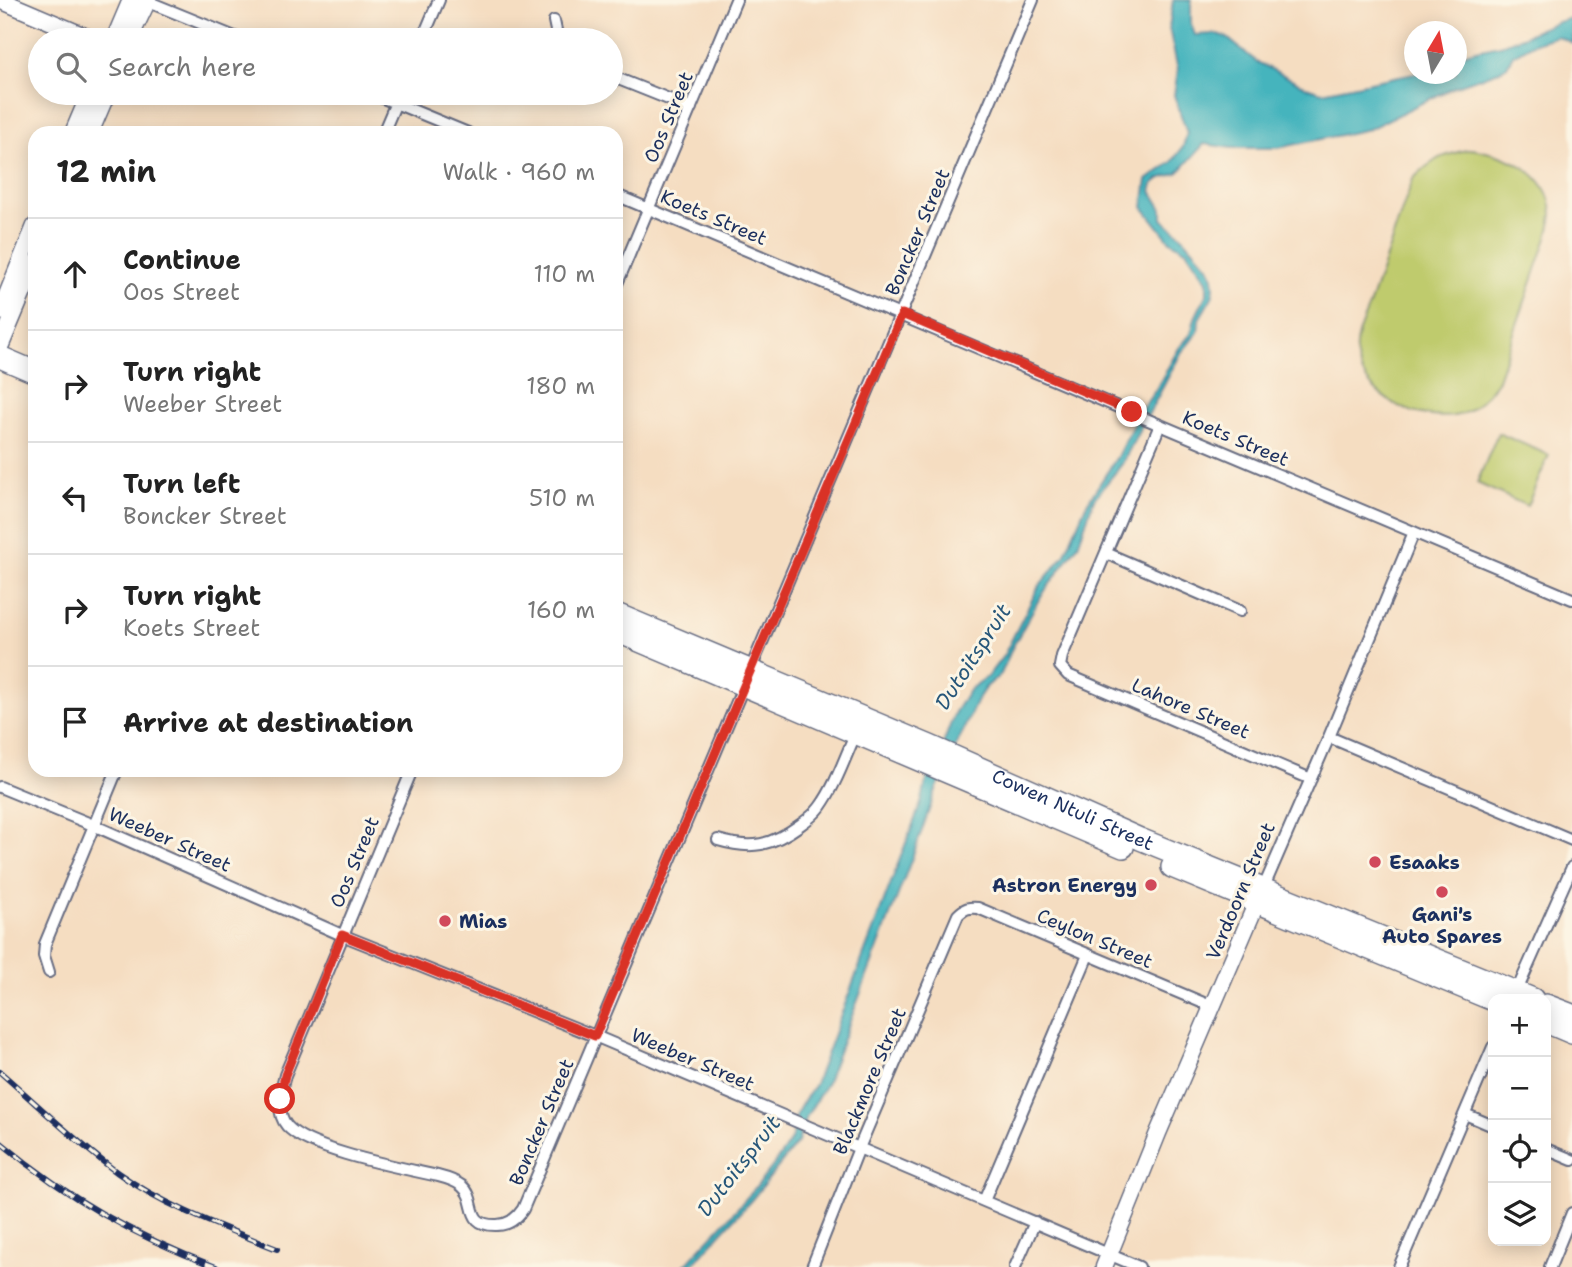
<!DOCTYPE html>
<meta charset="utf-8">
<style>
body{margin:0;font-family:"Shantell Sans",sans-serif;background:#f6f6f6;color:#222}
.controls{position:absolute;right:21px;bottom:21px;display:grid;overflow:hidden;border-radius:14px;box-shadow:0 4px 18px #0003}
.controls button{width:63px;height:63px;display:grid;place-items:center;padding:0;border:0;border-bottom:2px solid #e0e0e0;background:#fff;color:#222;font:35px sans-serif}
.compass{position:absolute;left:1404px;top:21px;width:63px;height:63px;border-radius:50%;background:#fff;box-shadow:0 4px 18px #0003;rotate:10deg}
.stop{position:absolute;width:21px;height:21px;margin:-16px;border:5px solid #d93025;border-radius:50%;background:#fff}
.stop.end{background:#d93025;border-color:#fff;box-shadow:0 2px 7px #0008}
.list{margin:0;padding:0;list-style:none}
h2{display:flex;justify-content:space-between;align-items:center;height:91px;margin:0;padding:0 28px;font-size:30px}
h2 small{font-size:23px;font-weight:400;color:#767676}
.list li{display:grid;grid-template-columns:46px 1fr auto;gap:21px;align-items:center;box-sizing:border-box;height:112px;padding:0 28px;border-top:2px solid #e0e0e0}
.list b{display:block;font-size:26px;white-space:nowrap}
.list p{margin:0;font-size:23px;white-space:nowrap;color:#767676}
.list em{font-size:23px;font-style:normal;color:#767676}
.icon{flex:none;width:38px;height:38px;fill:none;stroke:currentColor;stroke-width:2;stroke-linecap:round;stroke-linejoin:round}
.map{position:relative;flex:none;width:1572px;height:1267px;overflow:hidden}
.search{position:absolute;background:#fff;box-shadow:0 4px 18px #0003;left:28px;top:28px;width:595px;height:77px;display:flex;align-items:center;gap:18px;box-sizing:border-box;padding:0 24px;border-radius:38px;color:#767676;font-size:26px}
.panel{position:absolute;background:#fff;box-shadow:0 4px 18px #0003;left:28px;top:126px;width:595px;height:651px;border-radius:21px}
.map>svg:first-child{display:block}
.green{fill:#bfcb6d;stroke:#6d7d66;stroke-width:2}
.water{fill:#44b4bd;stroke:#30728e;stroke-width:2}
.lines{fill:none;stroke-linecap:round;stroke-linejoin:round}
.street-casing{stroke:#676c81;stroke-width:14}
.secondary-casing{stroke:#676c81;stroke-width:19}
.highway-casing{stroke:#676c81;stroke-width:24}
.street{stroke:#fff;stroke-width:10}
.secondary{stroke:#fff;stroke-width:16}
.highway{stroke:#fff;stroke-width:21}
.rail-casing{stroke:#1b2f5e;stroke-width:6}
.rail{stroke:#fcf5e5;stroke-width:3.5;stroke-dasharray:10;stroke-linecap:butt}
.route{stroke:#d93025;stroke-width:9}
.poi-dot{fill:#d1495b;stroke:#fcf5e5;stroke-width:2.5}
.labels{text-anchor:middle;stroke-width:6;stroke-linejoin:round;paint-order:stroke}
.street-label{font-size:19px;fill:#1b2f5e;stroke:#fcf5e5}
.poi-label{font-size:19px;font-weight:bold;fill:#1b2f5e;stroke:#fcf5e5;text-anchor:start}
.water-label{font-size:21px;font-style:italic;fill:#27577a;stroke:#fcf5e5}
</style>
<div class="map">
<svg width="1572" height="1267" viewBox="0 0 1572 1267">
<rect width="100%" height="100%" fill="#fcf5e5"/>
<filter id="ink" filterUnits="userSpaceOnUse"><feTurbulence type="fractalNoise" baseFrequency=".0143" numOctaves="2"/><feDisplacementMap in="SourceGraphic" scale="14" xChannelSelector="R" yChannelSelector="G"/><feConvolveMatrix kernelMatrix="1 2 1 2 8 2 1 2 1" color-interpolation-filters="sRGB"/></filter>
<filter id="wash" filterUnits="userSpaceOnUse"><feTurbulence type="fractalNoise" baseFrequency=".00686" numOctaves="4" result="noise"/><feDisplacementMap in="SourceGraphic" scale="28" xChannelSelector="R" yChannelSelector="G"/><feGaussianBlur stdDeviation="1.57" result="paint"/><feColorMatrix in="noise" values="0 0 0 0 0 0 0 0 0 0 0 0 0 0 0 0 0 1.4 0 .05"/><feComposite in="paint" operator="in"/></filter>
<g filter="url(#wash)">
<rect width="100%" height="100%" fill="#f5ddc1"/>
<!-- green -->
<path class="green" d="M1472,149C1507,155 1549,171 1552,213C1552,220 1549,228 1548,235L1497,382C1476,410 1462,422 1426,415C1394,410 1360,386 1356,352C1354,338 1364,319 1369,306C1384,264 1398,221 1413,179C1432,159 1445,154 1472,149Z
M1498,433L1549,455L1527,506L1477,483Z"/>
<!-- water -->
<path class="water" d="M1173,0H1191V24L1195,35L1214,34L1226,37L1257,62L1309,88L1322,92L1414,73L1456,74L1457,57C1474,48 1481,50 1499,45C1524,39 1546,23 1572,18V43L1557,36L1535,43L1513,55L1507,66L1499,71L1454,87L1369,129L1278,148H1232L1204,144L1178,173L1159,179L1153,184L1151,191L1162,209V219L1181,235L1209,267L1213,277L1214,288L1212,297L1199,319L1198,332L1181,353L1147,417L1139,413L1155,391L1179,348L1191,334L1195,318L1207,293V281L1187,251L1169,240L1143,207L1147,180L1172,162L1183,147L1187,133L1174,95L1178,70L1169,28Z
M1135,421L1143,423L1122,464L1094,499L1078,545L1039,599L1012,648L1001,674L985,688L977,700L936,790L915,850L826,1084L805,1119L798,1142L753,1198L690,1267H683C719,1227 760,1188 789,1143C795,1133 794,1127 796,1117C798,1106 810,1094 815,1084L921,803L927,780L936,763L955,712L970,689L987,677L1004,655L1039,586L1064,556L1086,505L1117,457Z"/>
</g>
<g filter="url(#ink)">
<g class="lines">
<defs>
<path id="street" d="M144,0L242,40
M554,21L558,40
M422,40L439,0
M611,76L691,108
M371,93L468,133
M383,133L400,93
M616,195L1572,599
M616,286L736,0
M1160,425L1062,656L1060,666L1068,675L1311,779
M1106,553L1240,611
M1329,737L1572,840
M412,770L285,1075C281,1090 275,1112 287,1126C309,1151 403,1168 438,1176C446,1178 456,1181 462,1186C479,1200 463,1226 497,1225C509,1225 517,1218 523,1209L1033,0
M0,787L93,825L342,935L595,1036L1139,1267
M718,840C752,850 771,846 800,825C807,820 815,814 820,807C836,785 845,757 856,733
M1263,889L1329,737L1414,532
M49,972L44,956L45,944L117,770
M1515,995L1572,867
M1465,1114L1493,1126
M1546,1149L1572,1160
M984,1201L1088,955
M812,1267L859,1148L958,915C965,908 969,907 978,908L1213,1007
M1015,1267L1035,1222
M1399,1267L1493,1047
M1550,1267L1572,1213"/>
<path id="secondary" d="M0,0L94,40
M114,40L131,0
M129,40L148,0
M73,133L90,93
M90,133L107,93
M0,312L35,226
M0,347L35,264
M1104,1267L1158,1133L1260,895"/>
<g id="highway">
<path d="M0,357L35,372"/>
<path id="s1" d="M616,614L930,746L1140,839L1533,999"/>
<path d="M616,631L1123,847"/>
<path d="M1172,867L1493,1000"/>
<path d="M1546,1005L1572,1015"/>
<path d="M1546,1022L1572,1033"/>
</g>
</defs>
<!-- street casing -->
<use href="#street" class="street-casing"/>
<!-- secondary casing -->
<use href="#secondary" class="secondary-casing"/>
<!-- highway casing -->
<use href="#highway" class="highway-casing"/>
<!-- street -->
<use href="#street" class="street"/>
<!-- secondary -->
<use href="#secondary" class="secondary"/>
<!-- highway -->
<use href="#highway" class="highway"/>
<defs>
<path id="rail" d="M0,1072C39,1106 76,1142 118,1173C166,1207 222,1227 277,1249
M0,1142C69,1199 132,1235 216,1267"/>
</defs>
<!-- rail casing -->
<use href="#rail" class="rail-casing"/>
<!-- rail -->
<use href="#rail" class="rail"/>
</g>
</g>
<g class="lines" filter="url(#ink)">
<!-- route -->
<path class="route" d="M280,1099L285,1075L342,935L595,1036L902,314L1132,412"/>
</g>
<!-- markers -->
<g class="poi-dot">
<circle cx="1375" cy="862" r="7"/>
<circle cx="1151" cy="885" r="7"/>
<circle cx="1442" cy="892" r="7"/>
<circle cx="445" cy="921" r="7"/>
</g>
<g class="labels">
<!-- street labels -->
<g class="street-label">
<text transform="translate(668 117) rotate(-67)" y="7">Oos Street</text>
<text transform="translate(714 217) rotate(23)" y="7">Koets Street</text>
<text transform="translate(917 232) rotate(-67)" y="7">Boncker Street</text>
<text transform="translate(1236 438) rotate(23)" y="7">Koets Street</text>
<text transform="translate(1191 708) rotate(23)" y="7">Lahore Street</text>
<text dy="7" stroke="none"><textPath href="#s1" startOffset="497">Cowen Ntuli Street</textPath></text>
<text transform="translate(170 839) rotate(24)" y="7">Weeber Street</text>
<text transform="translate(354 862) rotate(-67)" y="7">Oos Street</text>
<text transform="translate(1240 891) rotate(-67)" y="7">Verdoorn Street</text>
<text transform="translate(1095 938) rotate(23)" y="7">Ceylon Street</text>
<text transform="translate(693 1059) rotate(23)" y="7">Weeber Street</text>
<text transform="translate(869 1081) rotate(-67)" y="7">Blackmore Street</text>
<text transform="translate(541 1122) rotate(-67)" y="7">Boncker Street</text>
</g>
<!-- poi labels -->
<g class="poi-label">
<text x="1389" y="869">Esaaks</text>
<text x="1137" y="892" text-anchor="end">Astron Energy</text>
<text x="1442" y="921" text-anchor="middle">Gani's<tspan x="1442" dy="22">Auto Spares</tspan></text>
<text x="459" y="928">Mias</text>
</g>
<!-- water labels -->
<g class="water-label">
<text transform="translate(973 657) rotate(-57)" y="7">Dutoitspruit</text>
<text transform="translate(739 1166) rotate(-52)" y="7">Dutoitspruit</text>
</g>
</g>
</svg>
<div class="controls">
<button>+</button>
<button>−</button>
<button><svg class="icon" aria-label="locate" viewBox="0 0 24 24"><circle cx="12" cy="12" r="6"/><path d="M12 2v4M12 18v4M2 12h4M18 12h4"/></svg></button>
<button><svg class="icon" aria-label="layers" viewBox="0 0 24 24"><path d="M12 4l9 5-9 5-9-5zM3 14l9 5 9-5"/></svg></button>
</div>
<svg class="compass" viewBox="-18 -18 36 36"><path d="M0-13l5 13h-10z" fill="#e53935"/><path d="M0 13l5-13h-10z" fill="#767676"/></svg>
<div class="stop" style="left:280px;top:1099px"></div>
<div class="stop end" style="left:1132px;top:412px"></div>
<div class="search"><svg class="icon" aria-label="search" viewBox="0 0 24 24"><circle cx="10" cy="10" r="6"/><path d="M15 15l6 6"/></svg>Search here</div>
<section class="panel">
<h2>12 min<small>Walk · 960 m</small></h2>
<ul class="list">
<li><svg class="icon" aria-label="ahead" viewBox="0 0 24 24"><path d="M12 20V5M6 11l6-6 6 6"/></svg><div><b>Continue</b><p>Oos Street</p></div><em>110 m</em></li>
<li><svg class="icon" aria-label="right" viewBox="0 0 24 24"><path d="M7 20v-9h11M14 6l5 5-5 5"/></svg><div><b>Turn right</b><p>Weeber Street</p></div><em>180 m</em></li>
<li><svg class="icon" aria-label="left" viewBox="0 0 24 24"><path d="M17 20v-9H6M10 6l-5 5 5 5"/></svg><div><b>Turn left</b><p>Boncker Street</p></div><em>510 m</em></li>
<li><svg class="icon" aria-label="right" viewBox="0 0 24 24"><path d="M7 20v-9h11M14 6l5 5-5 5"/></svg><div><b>Turn right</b><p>Koets Street</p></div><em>160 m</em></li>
<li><svg class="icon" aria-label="arrive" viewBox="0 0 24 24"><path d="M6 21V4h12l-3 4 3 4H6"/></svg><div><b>Arrive at destination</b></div></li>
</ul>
</section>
</div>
